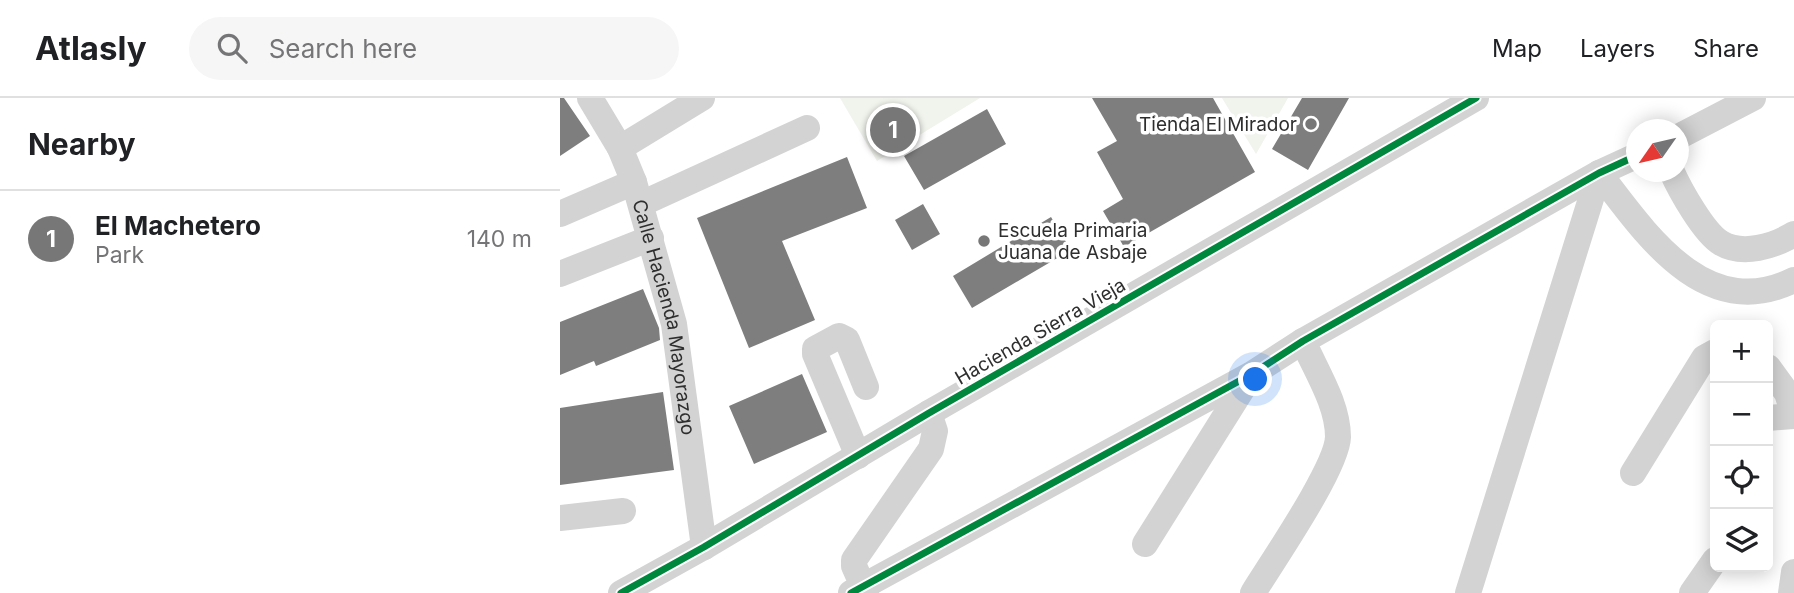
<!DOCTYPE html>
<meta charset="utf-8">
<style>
body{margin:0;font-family:Inter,sans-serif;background:#f6f6f6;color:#202124}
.controls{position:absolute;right:21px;bottom:21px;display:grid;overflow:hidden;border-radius:10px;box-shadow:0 4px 18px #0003}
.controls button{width:63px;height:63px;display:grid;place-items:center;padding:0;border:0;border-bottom:2px solid #e0e0e0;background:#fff;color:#202124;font:35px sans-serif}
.compass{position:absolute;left:1066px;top:21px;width:63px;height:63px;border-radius:50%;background:#fff;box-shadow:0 4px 18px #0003;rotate:236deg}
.you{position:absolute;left:696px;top:282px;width:24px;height:24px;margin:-18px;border:5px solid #fff;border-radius:50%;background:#1a73e8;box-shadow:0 0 0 10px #1a73e833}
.badge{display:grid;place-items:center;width:46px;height:46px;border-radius:50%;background:#777;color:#fff;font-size:23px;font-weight:700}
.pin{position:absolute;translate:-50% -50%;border:4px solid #fff;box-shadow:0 2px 7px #0006}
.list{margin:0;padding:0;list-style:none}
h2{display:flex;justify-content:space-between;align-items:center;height:91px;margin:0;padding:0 28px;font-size:30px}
h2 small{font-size:23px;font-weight:400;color:#757577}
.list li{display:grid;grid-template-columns:46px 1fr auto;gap:21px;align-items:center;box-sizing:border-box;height:98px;padding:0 28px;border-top:2px solid #e0e0e0}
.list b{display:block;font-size:26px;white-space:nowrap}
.list p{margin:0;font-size:23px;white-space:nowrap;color:#757577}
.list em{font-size:23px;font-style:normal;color:#757577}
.icon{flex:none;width:38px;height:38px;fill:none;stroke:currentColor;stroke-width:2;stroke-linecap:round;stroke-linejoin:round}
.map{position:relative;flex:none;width:1234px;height:495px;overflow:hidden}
header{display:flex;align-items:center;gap:42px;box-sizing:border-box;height:98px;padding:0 35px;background:#fff;border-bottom:2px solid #e0e0e0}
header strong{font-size:33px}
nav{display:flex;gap:38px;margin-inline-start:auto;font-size:24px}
.search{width:490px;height:63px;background:#f6f6f6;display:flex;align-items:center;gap:18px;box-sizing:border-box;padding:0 24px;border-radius:38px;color:#757577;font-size:26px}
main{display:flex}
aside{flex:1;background:#fff}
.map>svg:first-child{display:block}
.green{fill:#f1f3ed}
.building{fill:#7e7e7e}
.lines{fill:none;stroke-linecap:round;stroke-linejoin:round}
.minor{stroke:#d3d3d3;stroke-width:26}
.cycleway-casing{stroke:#fff;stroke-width:11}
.cycleway{stroke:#00873e;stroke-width:7}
.poi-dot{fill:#777;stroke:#fff;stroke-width:2.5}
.labels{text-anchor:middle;stroke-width:7;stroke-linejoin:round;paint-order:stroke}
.poi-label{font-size:19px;fill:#2e2e2e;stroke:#fff;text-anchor:end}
.street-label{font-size:19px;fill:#2e2e2e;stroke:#fff}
</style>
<header>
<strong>Atlasly</strong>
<div class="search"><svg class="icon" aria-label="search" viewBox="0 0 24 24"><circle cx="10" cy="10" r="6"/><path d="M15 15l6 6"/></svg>Search here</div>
<nav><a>Map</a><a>Layers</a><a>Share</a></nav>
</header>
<main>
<aside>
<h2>Nearby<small></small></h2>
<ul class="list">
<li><span class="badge">1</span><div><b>El Machetero</b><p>Park</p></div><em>140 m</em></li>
</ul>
</aside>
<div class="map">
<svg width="1234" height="495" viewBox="0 0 1234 495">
<rect width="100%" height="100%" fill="#fff"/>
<!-- green -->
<path class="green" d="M280,0H420L317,63Z
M662,0H728L696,56Z"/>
<!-- building -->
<path class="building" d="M0,0H4L30,38L0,58Z
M532,0H653L695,74L564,149L543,113L563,101L537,54L557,43Z
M742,0H789L748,72L712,51Z
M427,11L446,46L364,92L344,58Z
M287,59L307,110L222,143L255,222L189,250L137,120Z
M363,106L380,136L352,152L335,122Z
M491,119L511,152L412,210L393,178Z
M83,191L99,230L100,242L36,268L34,263L0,277V224Z
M242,276L267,334L194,366L169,308Z
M103,294L114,372L0,387V310Z"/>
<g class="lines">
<!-- minor -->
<g class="minor">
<path id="s1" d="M30,0L60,50L74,84L114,226L144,449"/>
<path d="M1118,39L1193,0"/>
<path d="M60,50L142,0"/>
<path d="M1112,74C1120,92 1144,135 1161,145C1183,158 1214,148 1234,136"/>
<path d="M1039,75C1085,135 1145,226 1234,182"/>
<path d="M81,106L247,30"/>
<path d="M0,116L74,84"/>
<path d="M0,176L91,140"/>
<path d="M1208,269L1227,295L1234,317"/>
<path d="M1208,320L1234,318"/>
<path d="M298,358L255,256V251L279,238L287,242L306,289"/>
<path d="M1073,375L1144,260L1155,254"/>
<path d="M0,420L63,413"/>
<path d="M585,446L691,277"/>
<path d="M61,495L144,449L369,315L916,0"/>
<path d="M291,495L692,276L743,243L1039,75L1076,58"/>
<path d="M306,495L294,468V462L371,351L375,333L369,315"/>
<path d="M693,495C712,464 777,370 778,339C778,306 756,273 743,243"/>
<path d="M908,495L1039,75"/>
<path d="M1132,495L1155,462"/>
<path d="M1231,495L1234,474"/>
</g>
<defs>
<path id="cycleway" d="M61,495L144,449L369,315L916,0
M291,495L692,276L743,243L1039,75L1076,58"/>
</defs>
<!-- cycleway casing -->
<use href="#cycleway" class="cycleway-casing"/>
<!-- cycleway -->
<use href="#cycleway" class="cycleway"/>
</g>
<!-- markers -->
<g class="poi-dot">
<circle cx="751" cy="26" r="7"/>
<circle cx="424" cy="143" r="7"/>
</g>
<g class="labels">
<!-- poi labels -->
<g class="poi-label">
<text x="737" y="33">Tienda El Mirador</text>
<text x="438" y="139" text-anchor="start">Escuela Primaria<tspan x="438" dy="22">Juana de Asbaje</tspan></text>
</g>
<!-- street labels -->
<g class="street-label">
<text dy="7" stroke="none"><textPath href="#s1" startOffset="234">Calle Hacienda Mayorazgo</textPath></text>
<text transform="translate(480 233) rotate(-30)" y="7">Hacienda Sierra Vieja</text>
</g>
</g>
</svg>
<div class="controls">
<button>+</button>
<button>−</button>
<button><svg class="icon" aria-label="locate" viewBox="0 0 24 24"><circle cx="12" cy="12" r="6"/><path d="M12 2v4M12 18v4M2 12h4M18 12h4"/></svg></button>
<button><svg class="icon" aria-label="layers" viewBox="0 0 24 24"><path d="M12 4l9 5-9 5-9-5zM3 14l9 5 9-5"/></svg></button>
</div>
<svg class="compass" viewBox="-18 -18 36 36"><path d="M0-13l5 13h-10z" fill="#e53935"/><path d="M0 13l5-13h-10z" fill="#757577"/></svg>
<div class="you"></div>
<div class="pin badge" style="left:333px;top:32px">1</div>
</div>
</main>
